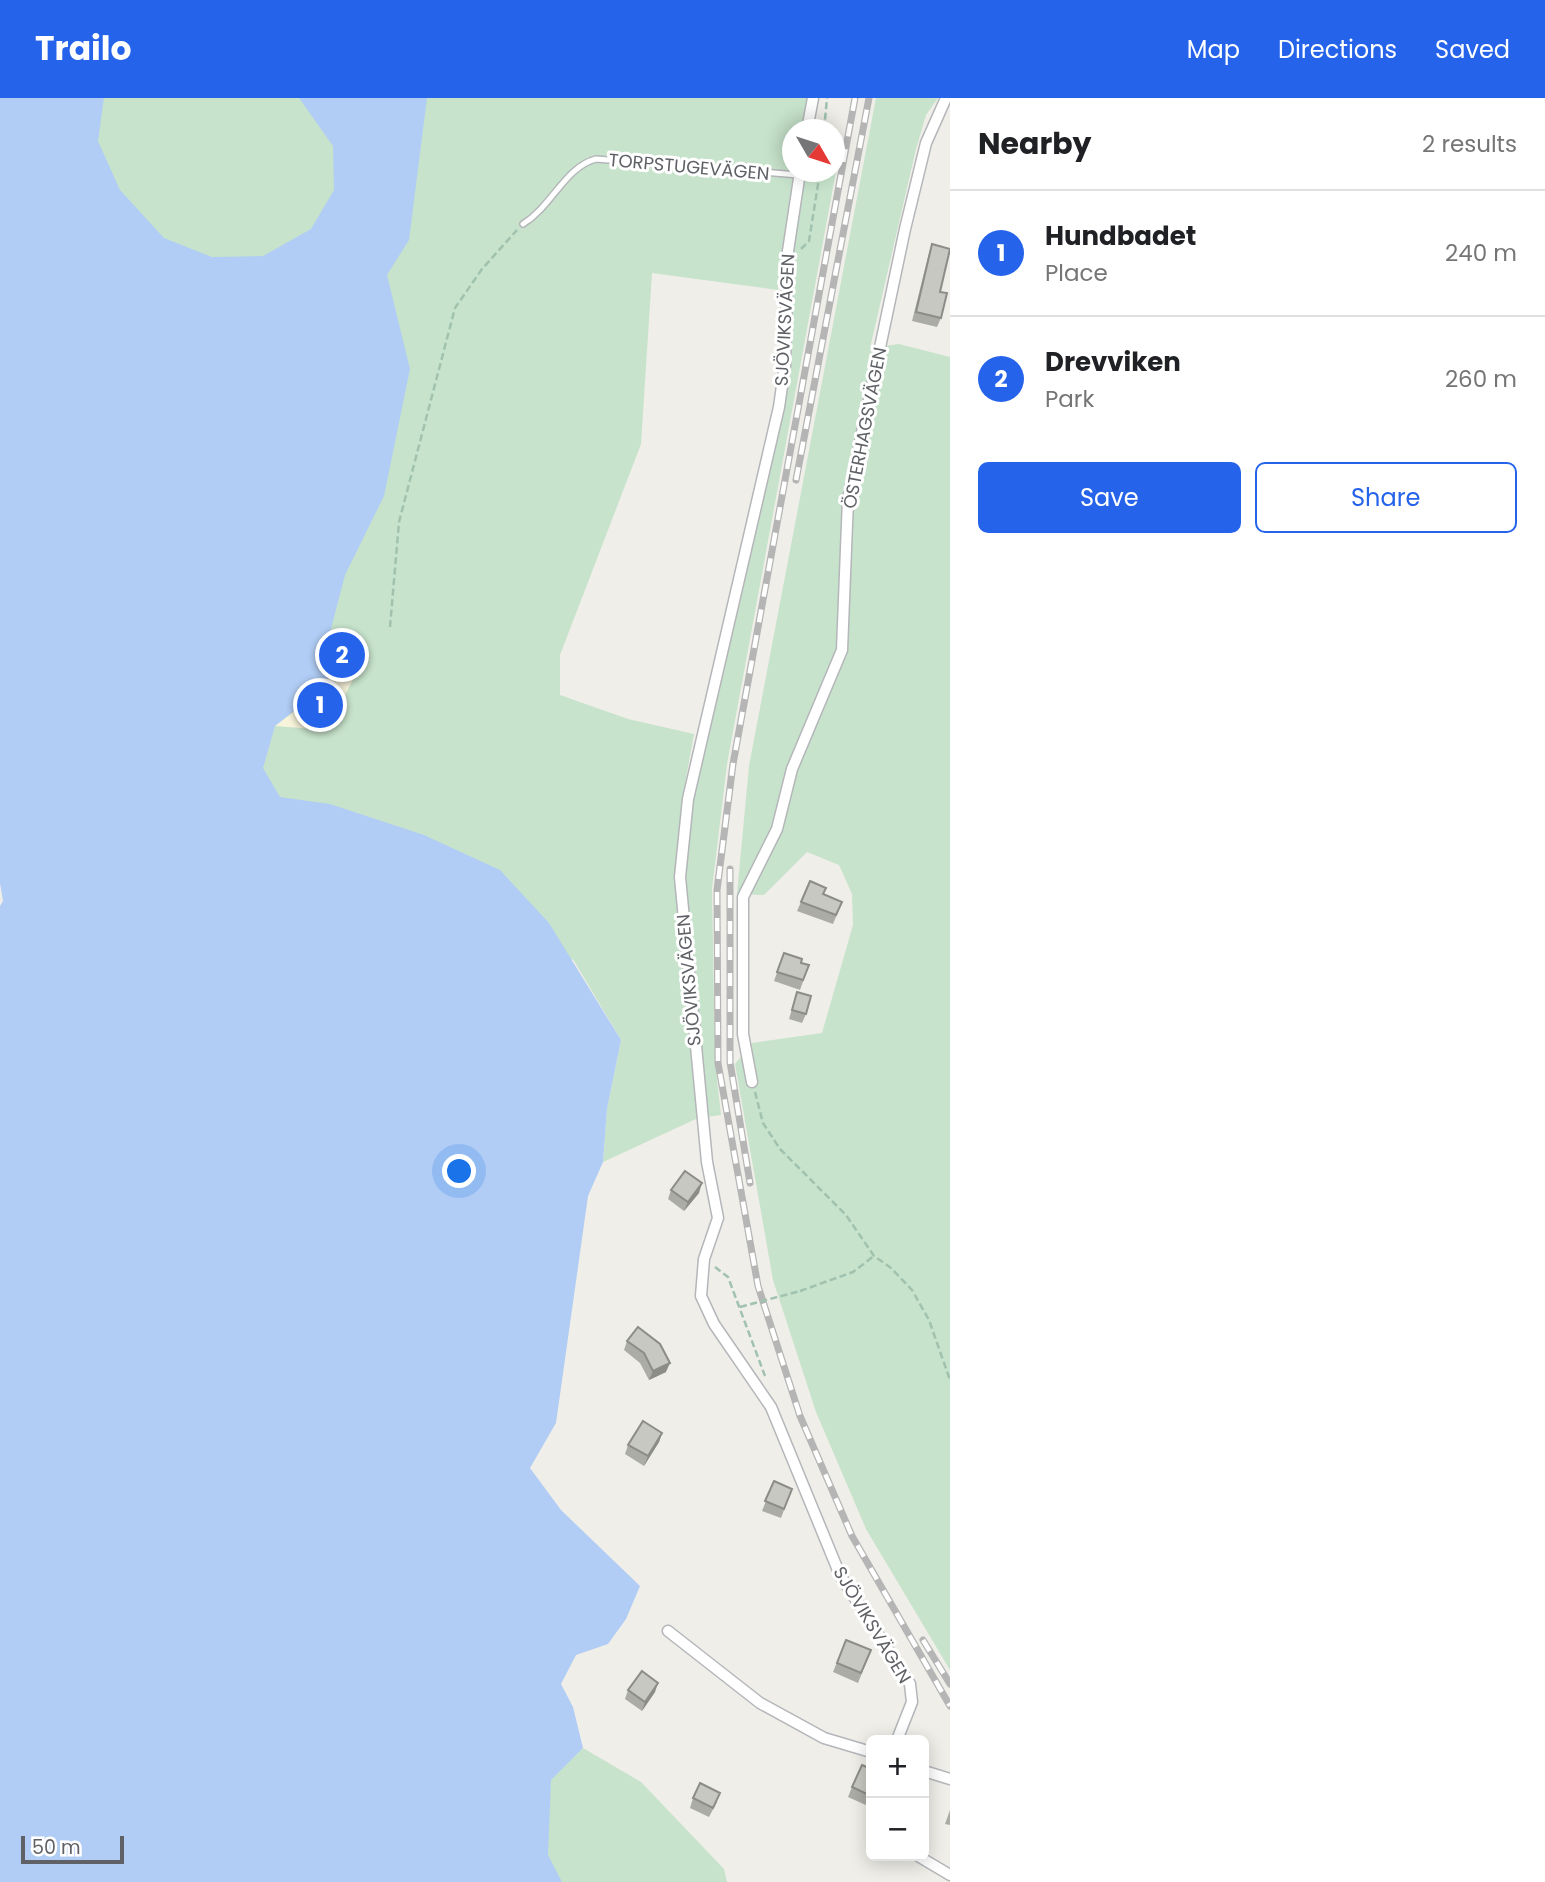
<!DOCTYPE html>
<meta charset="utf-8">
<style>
body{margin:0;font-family:Poppins,sans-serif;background:#f6f6f6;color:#202124}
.controls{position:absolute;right:21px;bottom:21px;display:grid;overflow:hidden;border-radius:10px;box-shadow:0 4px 18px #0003}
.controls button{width:63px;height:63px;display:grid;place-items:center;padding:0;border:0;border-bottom:2px solid #e0e0e0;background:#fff;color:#202124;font:35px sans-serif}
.compass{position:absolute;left:782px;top:21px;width:63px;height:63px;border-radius:50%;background:#fff;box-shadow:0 4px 18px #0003;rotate:129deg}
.scale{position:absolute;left:21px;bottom:18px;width:103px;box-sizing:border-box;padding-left:7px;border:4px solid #5f6166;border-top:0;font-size:19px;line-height:24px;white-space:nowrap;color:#5f6166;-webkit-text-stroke:5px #fff;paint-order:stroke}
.you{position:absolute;left:460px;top:1074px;width:24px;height:24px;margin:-18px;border:5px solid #fff;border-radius:50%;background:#1a73e8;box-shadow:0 0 0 10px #1a73e833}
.badge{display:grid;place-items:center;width:46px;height:46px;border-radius:50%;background:#2563eb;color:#fff;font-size:23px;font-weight:700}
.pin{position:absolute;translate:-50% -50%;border:4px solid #fff;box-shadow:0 2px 7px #0006}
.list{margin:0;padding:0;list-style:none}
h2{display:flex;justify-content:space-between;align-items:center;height:91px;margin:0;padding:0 28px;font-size:30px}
h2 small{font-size:23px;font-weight:400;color:#757577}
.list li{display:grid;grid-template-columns:46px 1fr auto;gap:21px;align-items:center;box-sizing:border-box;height:126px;padding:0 28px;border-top:2px solid #e0e0e0}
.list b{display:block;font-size:26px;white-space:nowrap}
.list p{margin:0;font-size:23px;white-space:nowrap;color:#757577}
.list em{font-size:23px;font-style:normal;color:#757577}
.actions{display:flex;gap:14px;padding:21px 28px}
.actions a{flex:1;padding:16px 0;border:2px solid #2563eb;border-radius:10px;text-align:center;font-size:24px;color:#2563eb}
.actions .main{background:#2563eb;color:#fff}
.map{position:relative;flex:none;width:950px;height:1784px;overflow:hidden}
header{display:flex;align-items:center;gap:42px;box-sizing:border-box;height:98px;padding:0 35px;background:#2563eb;color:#fff}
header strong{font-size:33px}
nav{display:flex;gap:38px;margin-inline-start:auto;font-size:24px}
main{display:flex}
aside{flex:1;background:#fff}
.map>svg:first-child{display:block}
.green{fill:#c7e3cb}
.sand{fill:#f7f4db}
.water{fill:#b1cdf5}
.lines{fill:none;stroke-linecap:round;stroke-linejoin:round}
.service-casing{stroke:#b4b6ba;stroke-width:8}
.minor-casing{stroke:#b4b6ba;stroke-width:13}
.path{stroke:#a0c2ae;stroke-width:2.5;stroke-dasharray:7 3.5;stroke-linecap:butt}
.service{stroke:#fff;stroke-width:5}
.minor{stroke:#fff;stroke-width:10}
.rail-casing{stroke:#b5b5b6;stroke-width:7}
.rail{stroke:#fff;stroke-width:4.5;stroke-dasharray:13;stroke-linecap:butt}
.path-bridge{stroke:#a0c2ae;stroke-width:2.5;stroke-dasharray:7 3.5;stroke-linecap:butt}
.wall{fill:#acaca7}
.shaded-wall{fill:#8c8c88}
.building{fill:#c8c8c2;stroke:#8c8c88;stroke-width:2}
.labels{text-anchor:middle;stroke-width:6;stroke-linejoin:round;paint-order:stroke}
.street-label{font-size:18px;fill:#5f6166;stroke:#fff}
</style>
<header>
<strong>Trailo</strong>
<nav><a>Map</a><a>Directions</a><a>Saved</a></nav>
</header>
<main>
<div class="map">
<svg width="950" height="1784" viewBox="0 0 950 1784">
<rect width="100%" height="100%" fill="#efeee8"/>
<!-- green -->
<path class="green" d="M0,0H807L802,31L792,32L795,74L778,192L652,175L641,346L560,557V597L628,621L694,636L682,702L675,780L698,1020L603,1064L607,1011L621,942L573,861L135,1123Z
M876,0H938L926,17L916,51L870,250L899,246L950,259V1572L866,1431L816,1314L773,1182L735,966L752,945L822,935L853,827L852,796L839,767L807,754L764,797L737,796L749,668Z
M835,45L841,46L727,666L712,791L715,964L721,1017L706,1019L684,780L692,702L783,311L792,159L804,74H834Z
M583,1650L641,1684L724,1771L727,1784H135L573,1659Z"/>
<!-- sand -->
<path class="sand" d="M326,550L357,574L327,632L275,628C306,603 337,594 326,550Z"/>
<!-- water -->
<path class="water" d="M0,0H104L98,43L120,92L164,140L212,159L263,158L311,131L334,92L333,48L299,0H427L409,142L387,177L410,271L384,398L345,477L326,550L331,568L327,587L275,628L263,670L280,699L330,706L424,737L500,772L549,825L621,942L607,1011L603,1064L588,1098L556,1325L530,1370L561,1412L640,1488L626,1521L608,1546L576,1557L561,1586L573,1609L583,1650L551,1682L548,1757L562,1784H0V808L3,803L0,785Z"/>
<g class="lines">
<defs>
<path id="service" d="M523,126C553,107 565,69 596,61L799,77"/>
<path id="minor" d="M807,32L813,0
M800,74L788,153L785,267L779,309L688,701L680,779L707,1064L718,1120L704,1161L701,1198L714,1226L771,1309L840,1477L910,1586L912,1604L897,1642
M752,984L743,936V799L777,731L792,671L842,552L848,401L905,131L926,45L946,0
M668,1533L760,1605L824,1640L871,1654
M924,1673L950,1681
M918,1758L950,1777"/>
</defs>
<!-- service casing -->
<use href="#service" class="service-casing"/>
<!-- minor casing -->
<use href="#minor" class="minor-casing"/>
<!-- path -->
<path class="path" d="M824,32L827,0
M801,151L809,143L820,74
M390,529L399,424L455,210L482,171L517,132
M755,994L763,1025L780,1051L846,1117L874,1158L891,1170L912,1192L929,1222L950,1282
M715,1169L728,1179L765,1278
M800,1193L853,1174L874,1158"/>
<!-- service -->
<use href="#service" class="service"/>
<!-- minor -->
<use href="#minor" class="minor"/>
<defs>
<path id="rail" d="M855,0L733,666L717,792L718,965L758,1188L800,1318L852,1438L950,1608
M796,382L869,0
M730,771V964L750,1085
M923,1542L950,1586"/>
</defs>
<!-- rail casing -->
<use href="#rail" class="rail-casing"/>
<!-- rail -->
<use href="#rail" class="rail"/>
<!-- path-bridge -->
<path class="path-bridge" d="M740,1209L800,1193"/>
</g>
<!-- wall -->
<path class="wall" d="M932,146L940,194L941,220L937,229L912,223L929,155Z
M824,796L842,804L833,826L797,813L801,804Z
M784,855L801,865L809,867L800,892L774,883Z
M797,894L806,916L802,925L789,921Z
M671,1092L699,1095L684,1113L668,1101Z
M638,1229L666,1274L649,1282L640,1265L624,1252L627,1243Z
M662,1335L659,1344L644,1368L625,1356L628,1347Z
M774,1383L792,1391L781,1420L762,1413Z
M846,1542L871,1552L858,1585L833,1574Z
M628,1592L655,1594L642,1613L625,1601Z
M871,1671V1701L868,1708L848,1699L852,1689Z
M693,1700L717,1704L709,1719L690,1710Z
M950,1712V1727L945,1726Z"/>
<!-- shaded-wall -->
<path class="shaded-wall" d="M702,1085L699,1095L684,1113L688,1104Z
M670,1265L666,1274L649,1282L653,1273Z
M662,1335L659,1344L644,1368L648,1358Z
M658,1585L655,1594L642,1613L645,1604Z"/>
<!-- building -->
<path class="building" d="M932,146L950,151L940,194L947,195L941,220L916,214Z
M810,783L826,790L823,796L842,804L836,817L801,804Z
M784,855L802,861L801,865L809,867L803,882L777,874Z
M797,894L811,898L806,916L792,912Z
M685,1073L702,1085L688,1104L671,1092Z
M638,1229L660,1246L670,1265L653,1273L644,1255L627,1243Z
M643,1323L662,1335L648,1358L628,1347Z
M774,1383L792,1391L784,1411L765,1403Z
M846,1542L871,1552L861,1575L837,1565Z
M642,1573L658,1585L645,1604L628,1592Z
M862,1667L871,1671V1698L852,1689Z
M700,1685L720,1695L713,1710L693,1700Z"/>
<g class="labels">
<!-- street labels -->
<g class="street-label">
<text transform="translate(689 69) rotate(5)" y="6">TORPSTUGEVÄGEN</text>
<text transform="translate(785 222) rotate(-87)" y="6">SJÖVIKSVÄGEN</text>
<text transform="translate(865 330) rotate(-79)" y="6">ÖSTERHAGSVÄGEN</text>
<text transform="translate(689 882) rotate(-95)" y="6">SJÖVIKSVÄGEN</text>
<text transform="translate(872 1527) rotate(59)" y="6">SJÖVIKSVÄGEN</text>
</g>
</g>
</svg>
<div class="controls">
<button>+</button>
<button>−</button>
</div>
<svg class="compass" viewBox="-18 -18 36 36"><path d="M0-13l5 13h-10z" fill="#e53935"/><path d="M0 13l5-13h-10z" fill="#757577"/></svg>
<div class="scale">50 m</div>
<div class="you"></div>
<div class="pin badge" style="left:320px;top:607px">1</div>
<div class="pin badge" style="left:342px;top:557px">2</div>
</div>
<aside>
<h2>Nearby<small>2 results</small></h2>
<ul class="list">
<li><span class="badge">1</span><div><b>Hundbadet</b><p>Place</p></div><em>240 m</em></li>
<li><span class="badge">2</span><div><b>Drevviken</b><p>Park</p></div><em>260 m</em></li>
</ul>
<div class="actions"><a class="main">Save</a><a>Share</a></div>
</aside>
</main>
